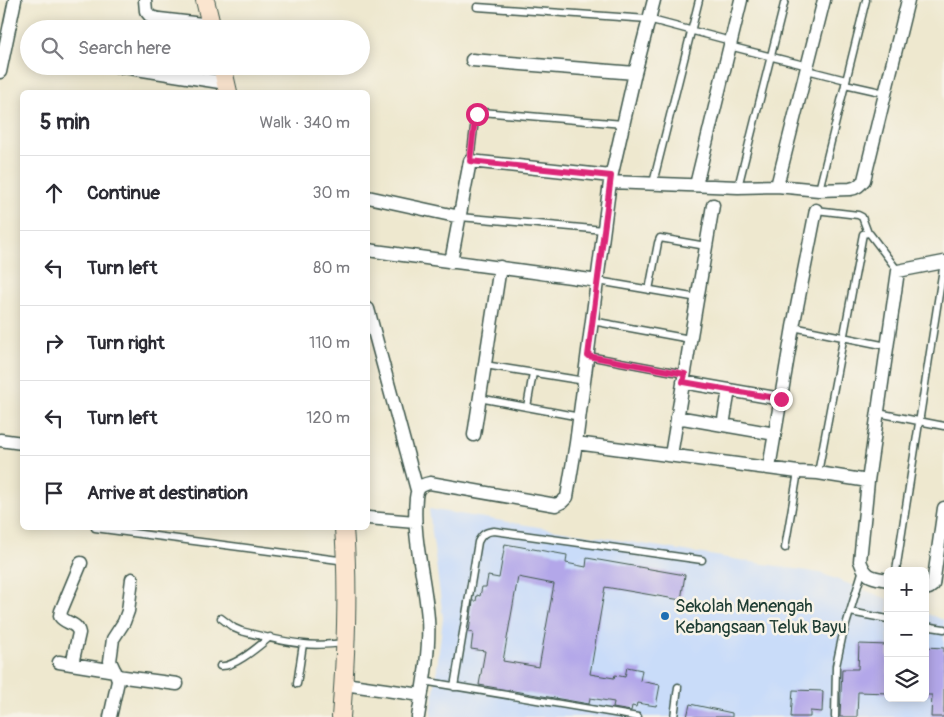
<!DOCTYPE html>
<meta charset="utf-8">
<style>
body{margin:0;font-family:Pangolin,sans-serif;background:#f7f7f7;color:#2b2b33}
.controls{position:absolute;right:15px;bottom:15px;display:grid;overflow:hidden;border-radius:8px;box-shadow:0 2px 12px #0003}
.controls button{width:45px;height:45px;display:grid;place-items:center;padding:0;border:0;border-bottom:1px solid #e1e1e2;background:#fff;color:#2b2b33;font:25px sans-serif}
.stop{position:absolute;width:15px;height:15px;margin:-11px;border:4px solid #db2777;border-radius:50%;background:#fff}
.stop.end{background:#db2777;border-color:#fff;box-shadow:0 1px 5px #0008}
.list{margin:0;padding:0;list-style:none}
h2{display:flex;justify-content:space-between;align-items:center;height:65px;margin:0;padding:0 20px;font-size:21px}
h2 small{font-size:16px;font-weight:400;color:#7c7c81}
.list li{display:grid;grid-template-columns:32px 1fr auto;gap:15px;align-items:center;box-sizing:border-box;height:75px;padding:0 20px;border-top:1px solid #e1e1e2}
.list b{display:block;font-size:19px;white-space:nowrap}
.list em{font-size:16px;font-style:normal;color:#7c7c81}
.icon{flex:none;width:28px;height:28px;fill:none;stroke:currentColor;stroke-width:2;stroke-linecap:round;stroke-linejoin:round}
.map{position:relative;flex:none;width:944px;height:717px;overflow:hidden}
.search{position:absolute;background:#fff;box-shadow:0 2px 12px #0003;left:20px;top:20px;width:350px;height:55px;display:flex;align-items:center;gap:12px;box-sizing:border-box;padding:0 18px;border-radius:28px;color:#7c7c81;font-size:19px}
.panel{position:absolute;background:#fff;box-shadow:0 2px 12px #0003;left:20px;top:90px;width:350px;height:440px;border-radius:8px}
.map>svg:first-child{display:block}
.built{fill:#c9dcf9}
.building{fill:#b3a7e9;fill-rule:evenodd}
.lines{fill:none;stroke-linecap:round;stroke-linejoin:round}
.service-casing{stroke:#3e574b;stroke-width:9}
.minor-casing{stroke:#3e574b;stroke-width:15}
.secondary-casing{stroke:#3e574b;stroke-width:20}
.service{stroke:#fff;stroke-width:6}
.minor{stroke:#fff;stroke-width:12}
.secondary{stroke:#fbe5cf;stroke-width:18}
.route{stroke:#db2777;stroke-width:6}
.poi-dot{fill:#1f6fb2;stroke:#f7f3e8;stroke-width:2}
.labels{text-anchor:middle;stroke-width:5;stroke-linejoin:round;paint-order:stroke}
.poi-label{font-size:18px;fill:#1f3d34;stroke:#f7f3e8;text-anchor:start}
</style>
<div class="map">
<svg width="944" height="717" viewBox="0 0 944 717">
<rect width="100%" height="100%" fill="#f7f3e8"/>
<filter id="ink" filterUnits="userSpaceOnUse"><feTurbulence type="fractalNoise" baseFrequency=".02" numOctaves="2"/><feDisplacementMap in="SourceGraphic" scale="10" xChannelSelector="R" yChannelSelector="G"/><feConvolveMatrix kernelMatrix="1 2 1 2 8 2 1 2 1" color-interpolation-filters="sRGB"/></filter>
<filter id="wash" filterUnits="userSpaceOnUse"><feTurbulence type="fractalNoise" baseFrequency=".0096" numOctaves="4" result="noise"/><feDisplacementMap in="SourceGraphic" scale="20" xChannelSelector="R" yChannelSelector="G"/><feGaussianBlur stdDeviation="1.12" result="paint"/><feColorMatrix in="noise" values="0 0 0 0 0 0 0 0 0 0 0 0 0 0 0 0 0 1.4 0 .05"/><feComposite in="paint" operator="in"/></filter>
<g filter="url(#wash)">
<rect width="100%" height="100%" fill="#eee8cf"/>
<!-- built -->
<path class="built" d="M429,509L820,573L888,599V698H925V613L944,620V717H431L443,618Z"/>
<g id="blocks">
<!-- building -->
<path class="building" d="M505,544L567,555L566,563L586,567L587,558L685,575L681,600L605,587L590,674L614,678L615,675L625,677L627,667L642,670L640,681L660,685L656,706L637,703L636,707L632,706L631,711L613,708L614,702L590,698L589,704L479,685L485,651L471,649L473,633L469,632L473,601H476L477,595L480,596L482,587H486L488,576L499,578ZM518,577L554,584L539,667L503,661Z
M859,644L888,645V693L858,692L857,717H840L842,669H858Z
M925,647L944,648V717H931L932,695H925Z
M793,690L823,691L822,712L810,711V717H791Z
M690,704L732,713V717H687Z"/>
</g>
</g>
<g filter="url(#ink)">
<use href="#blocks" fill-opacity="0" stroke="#3e574b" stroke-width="1"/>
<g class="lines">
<defs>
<path id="service" d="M477,7L648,19L731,41
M729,46L808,66
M807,70L846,80
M845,84L885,93
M470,161L475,119L477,114L482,112L623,124
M653,183L699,0
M738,187L785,0
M819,190L866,0
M816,210L858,215L862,217L868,233
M460,217L604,230
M598,281L698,298
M649,290L658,243L660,238L706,246
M592,321L690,339
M793,327L887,346
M588,356L685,374
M485,365L585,381
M479,398L580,417
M527,407L533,373
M878,413L944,426
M818,473L862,239L863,234L868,233L870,234L898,271
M95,528L346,561
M785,548L798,472
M896,571L944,262
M850,612L888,619
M221,618L234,628L241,631C261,636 283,642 304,644C317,646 331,644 344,643
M925,626L944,629
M220,666C234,668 259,646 270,637
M423,681L638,717
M297,684L303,644
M454,687L478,542C482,534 485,532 494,531L702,560
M674,717L678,687
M835,717L836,666L842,638L863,569"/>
<path id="minor" d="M145,0L146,11L151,17L159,19L211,25
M472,60L635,73
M117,66L226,83
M0,72L15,0
M610,182L738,187L777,186L819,190L850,189C857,188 860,185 864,180L908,0
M696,185L741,0
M777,186L824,0
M368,197L460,217
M368,250C444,261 521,270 598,281
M451,262L470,161L611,176
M368,309L417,490
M683,382L781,399
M677,417L775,434
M723,425L729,390
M474,435L500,267
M0,440L22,443
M576,443L798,472L818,473L868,481
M671,455L713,205
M769,468L793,327L816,210
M368,518L415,522
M888,580C872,577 866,578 860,561L868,481L898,271L944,262
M925,589L929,588L933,585L944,508
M59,662L115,671
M72,664L79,633C77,622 65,624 60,616L61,611L81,563
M117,676L177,684
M344,684L421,695
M110,717L118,681L117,676L110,661L113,639L124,622L128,611L132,579
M418,717C423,686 430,650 428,619C425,578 412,538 416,498C417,488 420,485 430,483L556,505L562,502L567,497L576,443L610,182L635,73L654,0"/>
<path id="secondary" d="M205,0L212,29
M222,66L228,92
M341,717C346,654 349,591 344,528"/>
</defs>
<!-- service casing -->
<use href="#service" class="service-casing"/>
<!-- minor casing -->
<use href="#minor" class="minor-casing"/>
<!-- secondary casing -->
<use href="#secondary" class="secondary-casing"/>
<!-- service -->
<use href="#service" class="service"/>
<!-- minor -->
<use href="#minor" class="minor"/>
<!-- secondary -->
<use href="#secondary" class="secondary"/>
</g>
</g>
<g class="lines" filter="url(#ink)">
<!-- route -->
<path class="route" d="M477,114L475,119L470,161L611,176L588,356L685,374L683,382L781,399"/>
</g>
<!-- markers -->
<circle class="poi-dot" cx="665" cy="616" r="5"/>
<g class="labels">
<!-- poi labels -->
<g class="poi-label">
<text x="675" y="612">Sekolah Menengah<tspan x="675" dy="21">Kebangsaan Teluk Bayu</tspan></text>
</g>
</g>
</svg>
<div class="controls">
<button>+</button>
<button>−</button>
<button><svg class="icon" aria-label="layers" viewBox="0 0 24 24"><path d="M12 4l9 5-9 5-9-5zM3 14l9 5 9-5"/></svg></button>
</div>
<div class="stop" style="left:477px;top:114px"></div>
<div class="stop end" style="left:781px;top:399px"></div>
<div class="search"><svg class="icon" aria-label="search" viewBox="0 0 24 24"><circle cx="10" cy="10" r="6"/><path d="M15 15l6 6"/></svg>Search here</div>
<section class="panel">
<h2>5 min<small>Walk · 340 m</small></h2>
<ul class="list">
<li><svg class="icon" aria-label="ahead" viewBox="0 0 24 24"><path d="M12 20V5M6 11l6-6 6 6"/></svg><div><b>Continue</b></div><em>30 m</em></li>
<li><svg class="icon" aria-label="left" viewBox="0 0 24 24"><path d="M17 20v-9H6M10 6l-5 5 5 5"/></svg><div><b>Turn left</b></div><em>80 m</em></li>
<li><svg class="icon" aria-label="right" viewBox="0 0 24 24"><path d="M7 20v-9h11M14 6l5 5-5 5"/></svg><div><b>Turn right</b></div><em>110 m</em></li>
<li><svg class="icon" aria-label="left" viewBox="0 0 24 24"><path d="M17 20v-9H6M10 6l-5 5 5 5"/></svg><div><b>Turn left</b></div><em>120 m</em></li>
<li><svg class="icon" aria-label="arrive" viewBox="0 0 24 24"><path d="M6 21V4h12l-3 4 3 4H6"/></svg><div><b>Arrive at destination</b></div></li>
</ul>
</section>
</div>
